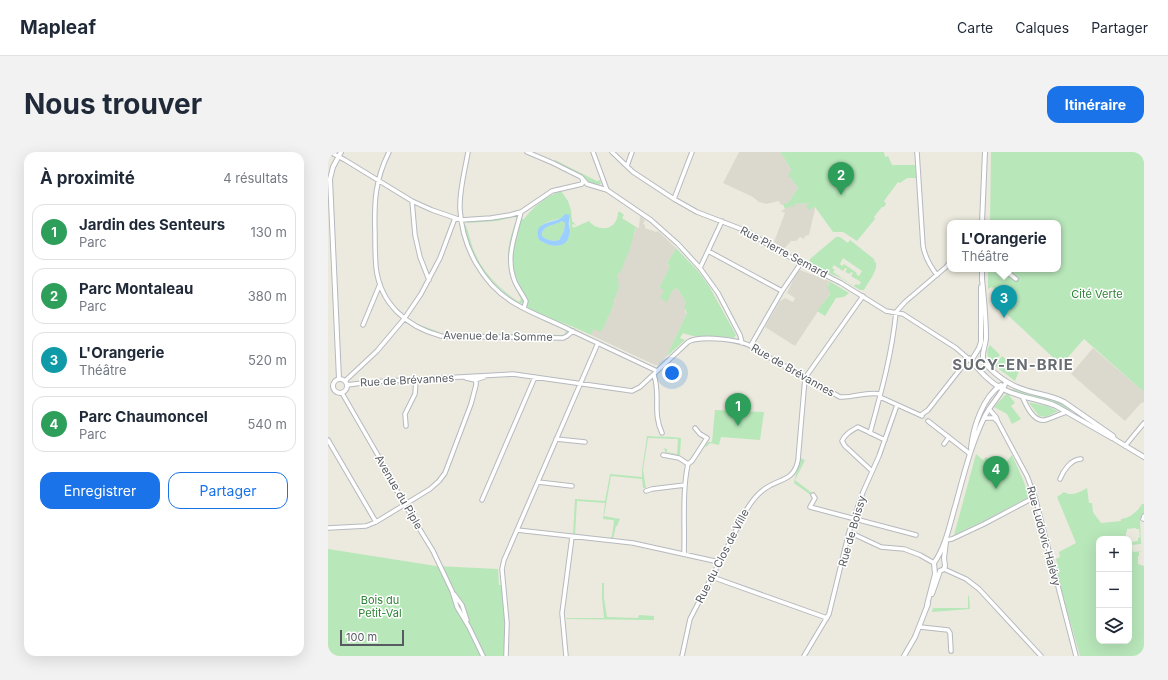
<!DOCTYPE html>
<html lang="fr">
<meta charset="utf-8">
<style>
body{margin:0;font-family:Inter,sans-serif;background:#f2f2f3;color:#1f2937}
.controls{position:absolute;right:12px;bottom:12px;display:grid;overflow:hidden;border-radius:8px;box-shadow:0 4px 16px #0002}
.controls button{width:36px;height:36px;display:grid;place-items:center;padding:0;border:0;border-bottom:1px solid #e0e1e3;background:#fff;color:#1f2937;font:20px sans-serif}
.scale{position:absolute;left:12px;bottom:10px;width:64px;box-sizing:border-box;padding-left:4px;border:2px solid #575b61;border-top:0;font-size:11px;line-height:14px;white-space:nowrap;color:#575b61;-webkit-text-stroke:3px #fff;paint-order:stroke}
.you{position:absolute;left:344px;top:221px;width:14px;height:14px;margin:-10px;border:3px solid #fff;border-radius:50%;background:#1a73e8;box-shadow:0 0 0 6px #1a73e833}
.badge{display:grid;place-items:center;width:26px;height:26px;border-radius:50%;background:#1a73e8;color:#fff;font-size:13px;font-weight:700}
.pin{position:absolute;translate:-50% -33px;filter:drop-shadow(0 1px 2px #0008)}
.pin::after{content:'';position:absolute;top:21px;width:14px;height:12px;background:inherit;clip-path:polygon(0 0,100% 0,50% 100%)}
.popup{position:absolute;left:619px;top:68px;width:114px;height:52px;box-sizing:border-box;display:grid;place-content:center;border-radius:8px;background:#fff;filter:drop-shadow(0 1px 3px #0005);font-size:13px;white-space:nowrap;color:#747a83}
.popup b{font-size:15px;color:#1f2937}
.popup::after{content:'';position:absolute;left:50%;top:100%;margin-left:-8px;border:8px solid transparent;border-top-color:#fff}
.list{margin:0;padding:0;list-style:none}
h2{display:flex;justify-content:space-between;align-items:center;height:52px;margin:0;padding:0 16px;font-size:17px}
h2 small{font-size:13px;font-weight:400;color:#747a83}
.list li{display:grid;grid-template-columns:26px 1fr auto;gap:12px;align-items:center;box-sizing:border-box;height:56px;margin:0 8px 8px;padding:0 8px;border:1px solid #e0e1e3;border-radius:12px}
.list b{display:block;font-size:15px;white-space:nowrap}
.list p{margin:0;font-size:13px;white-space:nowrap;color:#747a83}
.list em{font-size:13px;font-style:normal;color:#747a83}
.actions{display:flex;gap:8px;padding:12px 16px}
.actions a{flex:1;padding:9px 0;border:1px solid #1a73e8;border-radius:12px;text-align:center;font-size:14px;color:#1a73e8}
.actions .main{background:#1a73e8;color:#fff}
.icon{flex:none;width:22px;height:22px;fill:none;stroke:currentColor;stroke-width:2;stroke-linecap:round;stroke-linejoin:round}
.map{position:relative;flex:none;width:816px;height:504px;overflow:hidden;border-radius:12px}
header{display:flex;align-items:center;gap:24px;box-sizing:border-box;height:56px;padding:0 20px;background:#fff;border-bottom:1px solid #e0e1e3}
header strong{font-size:19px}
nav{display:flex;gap:22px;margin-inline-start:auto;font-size:14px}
.intro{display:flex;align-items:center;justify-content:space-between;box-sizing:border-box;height:96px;padding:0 24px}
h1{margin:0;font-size:28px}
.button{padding:10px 18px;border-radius:12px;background:#1a73e8;color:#fff;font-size:14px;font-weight:700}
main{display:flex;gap:24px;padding:0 24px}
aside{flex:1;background:#fff;border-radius:12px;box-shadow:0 4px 16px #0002}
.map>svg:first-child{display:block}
.education{fill:#dbd9cd}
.green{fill:#b8e7ba;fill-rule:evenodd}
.water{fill:#9bcfff;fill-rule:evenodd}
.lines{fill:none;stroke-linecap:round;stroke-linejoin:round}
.minor-casing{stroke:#b6b9bf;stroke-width:5.5}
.tertiary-casing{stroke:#b6b9bf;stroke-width:6}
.minor{stroke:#fff;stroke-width:3.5}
.tertiary{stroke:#fff;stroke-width:4}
.labels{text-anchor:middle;stroke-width:3;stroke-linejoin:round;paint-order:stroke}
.street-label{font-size:11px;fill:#575b61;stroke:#fff}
.park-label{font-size:11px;fill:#2d8335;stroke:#fff}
.district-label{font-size:15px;font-weight:bold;letter-spacing:1px;fill:#686d73;stroke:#fff}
</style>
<header>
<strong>Mapleaf</strong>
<nav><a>Carte</a><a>Calques</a><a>Partager</a></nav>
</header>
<div class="intro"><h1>Nous trouver</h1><a class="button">Itinéraire</a></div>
<main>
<aside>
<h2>À proximité<small>4 résultats</small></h2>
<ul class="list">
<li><span class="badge" style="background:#2e9e5b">1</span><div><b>Jardin des Senteurs</b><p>Parc</p></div><em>130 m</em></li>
<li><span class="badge" style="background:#2e9e5b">2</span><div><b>Parc Montaleau</b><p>Parc</p></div><em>380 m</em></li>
<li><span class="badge" style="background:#0f9aa8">3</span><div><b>L'Orangerie</b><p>Théâtre</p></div><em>520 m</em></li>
<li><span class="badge" style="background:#2e9e5b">4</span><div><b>Parc Chaumoncel</b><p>Parc</p></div><em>540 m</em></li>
</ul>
<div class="actions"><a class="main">Enregistrer</a><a>Partager</a></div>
</aside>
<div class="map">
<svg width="816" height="504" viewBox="0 0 816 504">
<rect width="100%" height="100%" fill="#eceade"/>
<!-- education -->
<path class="education" d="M411,0H452L463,17V26L470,36L460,51L453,53L451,49L438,52L431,50L425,45L395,31Z
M481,51L487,55V57L481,83L477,84L476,87L472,85L468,89H463L456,97L446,90L457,61L453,59L466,52Z
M312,64L317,68L315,72L317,73V76L328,80L330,79L348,96L339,112L342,114L331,136L344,139L349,136L358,150L357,160L359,161L338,205L330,213H327L263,183L266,176L275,177L286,152L289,121L307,80L308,75L311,76Z
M472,118L501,129L500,132L502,141L467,194L437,175L452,149L457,146L465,150L467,146L459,141L469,120Z
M765,196L816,240V250L814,251H813L797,269L743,222Z"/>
<!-- green -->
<path class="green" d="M452,0H556L557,5L560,4L564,13H587L588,26H579L572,31L570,30L556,49L558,52L556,55H554L546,65L547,67L529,89L515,80H505L487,55L481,58L478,54L481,51L466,52L467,55L463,54L457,57L455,52L460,51L470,36L463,26L460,24L463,17Z
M663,0H816V240L756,187L733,213L670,154L675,147L664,135L660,137V117H730V71H662Z
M227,8L269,29L272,28L273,32L270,33L258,30L254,23L226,10Z
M233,39L240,49L243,58L244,69L248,73L244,72L245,76L261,69C271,81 290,78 290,60H292L296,63L294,66L308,75L301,99L292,121L289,122L291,135L286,148V152L275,177L272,180L266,177L263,183L230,168L262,185L198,155C202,145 187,130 185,118C182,100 187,84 192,67H196C206,54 217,45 233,39ZM242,65C240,71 243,75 242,81C239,98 222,95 211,88C203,70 230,67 242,65Z
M186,64L189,65L190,68C183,84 181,99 182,116L181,117C178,99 182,84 189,67V66L186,65L169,69L139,71L140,69H157Z
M234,69L237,71L236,79L231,88C226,90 217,88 214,84C214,72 226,74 234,69Z
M136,71C140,75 143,93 146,99C155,121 172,137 191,150L193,147L185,131L186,130L196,148L195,151L192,152C165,135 138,105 136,71Z
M508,85H512L520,91L522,88L546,107L547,111L548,110C550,119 540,130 536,138H532L513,126L486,115L482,111V107ZM515,106L534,119L531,124L528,122L529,121L516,112L514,114L512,112ZM506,113L515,119L517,116L519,117L517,120L522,122L523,120L525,121L523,124L533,130L531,133L528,132L526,134L505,120L507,118L504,116Z
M348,96L370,119L381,134L408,183L406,186C391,183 367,187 355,181L352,186L357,188L338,205L359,161L356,155L358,150L349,136L344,139L339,150L332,146L336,138L331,136L342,114L339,112Z
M501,129L521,141L516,145L508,146L497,164L489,159L502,142L500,136Z
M89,172L114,181L236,183L239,178L240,181L237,184L121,182L99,178L88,173Z
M662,193L672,203L665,212C659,206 657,200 662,193Z
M674,204L691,219L687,229L666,213L671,210L670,209Z
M685,237L734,251L743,257L741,260L714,247L684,239Z
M680,242L687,251L683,254L693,267L684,272L679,262L666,255L677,243Z
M699,250L719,254L730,259L718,265L711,264L701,251Z
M387,258L436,260L432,288L393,285L391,293L382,291L378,295L377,294L380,290H384Z
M319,284C331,285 341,284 353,286L352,303L349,304V303L337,300V298L335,296L339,297V300L349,302L350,287L320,286L315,318L318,336H315L314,327L283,324L276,364L292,367L289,374H288L285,387L282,386L284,384L286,369L285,368L275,367L277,351L249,349L247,382H245L247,347L277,349L282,322L314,325V318Z
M648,302L655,308L658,305L667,314L665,316L670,320L684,303L696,330L701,345L660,367L626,383Z
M472,306L477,308L467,328L484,341V344L466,331C467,323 471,315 472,306Z
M759,336L761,351H764L765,360L773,371L793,369V367C802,366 809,360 814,352H816V367H812L813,392L804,393L805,400L816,399L811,400V404H810V412L816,414V504H752L726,413L730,416L728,407L732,405L731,400L748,391L729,345L736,340C743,345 752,340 759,336ZM808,376V377H811L812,385L810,386V389L802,390L801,388V489H771V387H798V380H799V377Z
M0,397L108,414L170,417L171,433H175L177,449L178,504H0Z
M274,431H276V446L279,465L310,466L311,463L326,464V468L238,467V466H276L274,446Z
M640,443L641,444L642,457L604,460L605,456H640Z"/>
<!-- water -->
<path class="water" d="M237,62L242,63C242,65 241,67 241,69C240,72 242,75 242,79C241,98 223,96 211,88C205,73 218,71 229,68C232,67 235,65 237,62ZM234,69L237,71L236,79L231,88C227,90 217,88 214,84C213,73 226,74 234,69Z"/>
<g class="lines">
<defs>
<path id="minor" d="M2,0L17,8L84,49L104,58L133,68L163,66L182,63L193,60L224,39L254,32L255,28
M61,0C47,28 46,50 47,81C47,92 47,103 48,115C52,152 79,175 113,184L235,186L239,184L245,179
M140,0C137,18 131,39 132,57C134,94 154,132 186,151C204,162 225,169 244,179C272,192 301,206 329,219
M199,0L225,11L253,25L259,32L279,38
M265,0L279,38L323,68L350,92L372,116L390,141L412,183L414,191
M284,0L305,20L346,47L369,60L421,80L448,98L513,131L558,159L575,162L628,196L643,209
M589,0L595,94C597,105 602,114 609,123
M299,14L304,0
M346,47L364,0
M84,49L87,83L92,105L101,128
M193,60C187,84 177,105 187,130C190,136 194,142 198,149L196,156
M380,99L454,139
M372,116L394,69
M675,117L688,127
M568,160L577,150L618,115L622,110
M35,173L52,132
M423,193L454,139L473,111
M326,223C333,244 324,260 334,281
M138,226L147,228L156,225
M17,229L49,199L76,167L93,142L112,106L127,66
M19,233L42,230L185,222L304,239L312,235L360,190C371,183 418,187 426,197L512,245C526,246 538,239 552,242
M14,241L59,319L72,345L105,399L124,439L129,455L141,475L155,504
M694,244C698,253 705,270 717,268C725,266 731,262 739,260
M552,245L594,264
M593,263L600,258L641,206
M656,266H666L670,270L668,265L661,257
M600,269L641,301
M670,270L699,324L707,345L748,504
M78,274L77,262L87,242L88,228
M542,281C553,241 564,202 568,160
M228,287L257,290
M0,288L48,370
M616,292L621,285
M797,294L816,271
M335,303L351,306L360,312
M544,319L517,294L514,289C517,282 523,279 530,275L557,288
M732,327C735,319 743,307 753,307
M210,330L244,334
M318,339L324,337L357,333
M485,343L487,346L482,355L588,383
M154,348L207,225
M815,367L816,364
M0,376L38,374L48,370L102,337L111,329L117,321L143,252L148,233V224
M189,378L305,391L391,410
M521,380L553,395L576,397L592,403L606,411
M618,388L624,387L656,372L707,345
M356,402C357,373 354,339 360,312L364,309L379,286L372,282L367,276
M616,417L638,427L651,437L713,504
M384,425L499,466
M126,442L134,453L139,468
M592,475L620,478L622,481L623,499
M178,504L179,471L174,417L176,408L270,191
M238,504L234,461L244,385
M354,504L362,467L419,357C424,349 430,341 438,336C453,326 466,329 470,308L477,226L535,144
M476,504L501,462L521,380L535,340L551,304L569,253"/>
<path id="tertiary" d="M654,71L657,0
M654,127C656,146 658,165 658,185C658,192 654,200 655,206C658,217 679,231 689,235C704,242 721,242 736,250L785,284L786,287L816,305
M654,129V117
M653,135V190L651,196L643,209C652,219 664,233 677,238C693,246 712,247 728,254L784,286
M5 234a7 7 0 1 1 14 0a7 7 0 1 1-14 0Z
M11,227L2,27L5,15L13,0
M643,296C645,275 655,245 673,233
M612,419L616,417L617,414L616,406L618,390
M604,442L612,419
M599,453L607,422L606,411C618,394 622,371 628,351C636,322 643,293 656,266C662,252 674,243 678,230
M576,504L587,485L600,452"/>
</defs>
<!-- minor casing -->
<use href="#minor" class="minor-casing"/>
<!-- tertiary casing -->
<use href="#tertiary" class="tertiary-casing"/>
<!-- minor -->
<use href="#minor" class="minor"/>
<!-- tertiary -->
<use href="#tertiary" class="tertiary"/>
</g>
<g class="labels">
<!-- street labels -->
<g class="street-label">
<text transform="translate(456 100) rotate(28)" y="4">Rue Pierre Semard</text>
<text transform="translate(170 184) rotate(1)" y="4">Avenue de la Somme</text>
<text transform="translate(465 218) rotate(30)" y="4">Rue de Brévannes</text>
<text transform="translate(79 228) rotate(-3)" y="4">Rue de Brévannes</text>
<text transform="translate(71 340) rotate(60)" y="4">Avenue du Piple</text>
<text transform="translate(524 379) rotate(-74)" y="4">Rue de Boissy</text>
<text transform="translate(716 384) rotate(75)" y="4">Rue Ludovic Halévy</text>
<text transform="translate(394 404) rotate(-63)" y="4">Rue du Clos de Ville</text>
</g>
<!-- park labels -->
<g class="park-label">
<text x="769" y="146">Cité Verte</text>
<text x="52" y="452">Bois du<tspan x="52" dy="13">Petit-Val</tspan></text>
</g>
<!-- district labels -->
<g class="district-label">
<text x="685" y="218">SUCY-EN-BRIE</text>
</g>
</g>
</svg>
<div class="controls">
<button>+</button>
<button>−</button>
<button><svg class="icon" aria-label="layers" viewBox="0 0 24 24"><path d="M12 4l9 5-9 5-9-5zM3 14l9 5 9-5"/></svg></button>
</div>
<div class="scale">100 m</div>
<div class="you"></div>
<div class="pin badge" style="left:410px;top:274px;background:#2e9e5b">1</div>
<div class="pin badge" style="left:513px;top:43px;background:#2e9e5b">2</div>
<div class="pin badge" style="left:676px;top:166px;background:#0f9aa8">3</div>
<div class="popup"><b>L'Orangerie</b>Théâtre</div>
<div class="pin badge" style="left:668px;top:337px;background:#2e9e5b">4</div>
</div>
</main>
